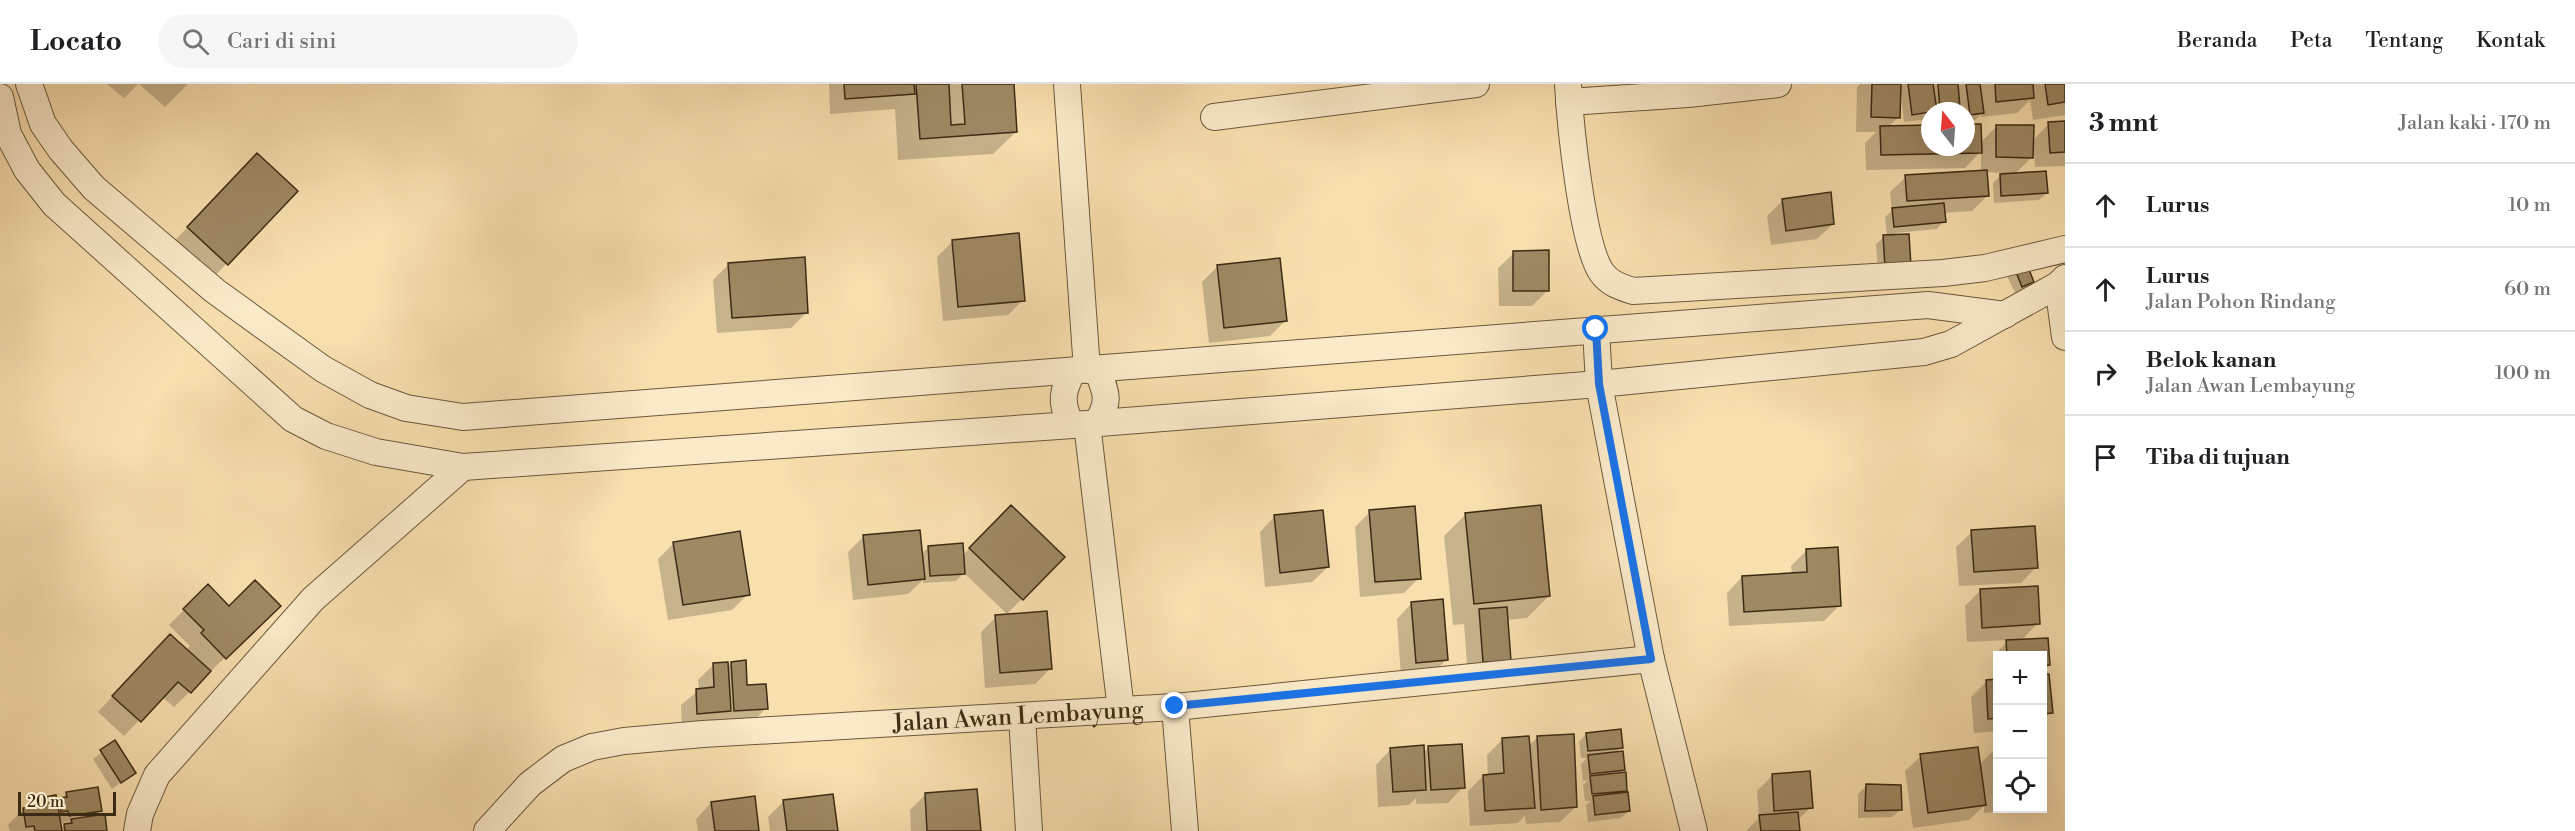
<!DOCTYPE html>
<html lang="id">
<meta charset="utf-8">
<style>
body{margin:0;font-family:"Libre Bodoni",serif;background:#f6f6f6;color:#202124}
.controls{position:absolute;right:18px;bottom:18px;display:grid;overflow:hidden;border-radius:0px;box-shadow:0 6px 24px #0002}
.controls button{width:54px;height:54px;display:grid;place-items:center;padding:0;border:0;border-bottom:2px solid #e0e0e0;background:#fff;color:#202124;font:30px sans-serif}
.compass{position:absolute;left:1921px;top:18px;width:54px;height:54px;border-radius:50%;background:#fff;box-shadow:0 6px 24px #0002;rotate:343deg}
.scale{position:absolute;left:18px;bottom:15px;width:98px;box-sizing:border-box;padding-left:6px;border:3px solid #3c2b13;border-top:0;font-size:16px;line-height:21px;white-space:nowrap;color:#3c2b13;-webkit-text-stroke:4px #faeaca;paint-order:stroke}
.stop{position:absolute;width:18px;height:18px;margin:-14px;border:4px solid #1a73e8;border-radius:50%;background:#fff}
.stop.end{background:#1a73e8;border-color:#fff;box-shadow:0 2px 6px #0008}
.list{margin:0;padding:0;list-style:none}
h2{display:flex;justify-content:space-between;align-items:center;height:78px;margin:0;padding:0 24px;font-size:26px}
h2 small{font-size:20px;font-weight:400;color:#757577}
.list li{display:grid;grid-template-columns:39px 1fr auto;gap:18px;align-items:center;box-sizing:border-box;height:84px;padding:0 24px;border-top:2px solid #e0e0e0}
.list b{display:block;font-size:22px;white-space:nowrap}
.list p{margin:0;font-size:20px;white-space:nowrap;color:#757577}
.list em{font-size:20px;font-style:normal;color:#757577}
.icon{flex:none;width:33px;height:33px;fill:none;stroke:currentColor;stroke-width:2;stroke-linecap:round;stroke-linejoin:round}
.map{position:relative;flex:none;width:2065px;height:747px;overflow:hidden}
header{display:flex;align-items:center;gap:36px;box-sizing:border-box;height:84px;padding:0 30px;background:#fff;border-bottom:2px solid #e0e0e0}
header strong{font-size:28px}
nav{display:flex;gap:33px;margin-inline-start:auto;font-size:21px}
.search{width:420px;height:54px;background:#f6f6f6;display:flex;align-items:center;gap:15px;box-sizing:border-box;padding:0 21px;border-radius:33px;color:#757577;font-size:22px}
main{display:flex}
aside{flex:1;background:#fff}
.map>svg:first-child{display:block}
.shadow{fill:#0003;fill-rule:evenodd}
.building{fill:#9e8964;stroke:#3c2b13;stroke-width:1.5}
.lines{fill:none;stroke-linecap:round;stroke-linejoin:round}
.minor-casing{stroke:#6b583a;stroke-width:28}
.minor{stroke:#faeaca;stroke-width:26}
.route{stroke:#1a73e8;stroke-width:8}
.labels{text-anchor:middle;stroke-width:4.5;stroke-linejoin:round;paint-order:stroke}
.street-label{font-size:24px;fill:#3c2b13;stroke:#faeaca}
</style>
<header>
<strong>Locato</strong>
<div class="search"><svg class="icon" aria-label="search" viewBox="0 0 24 24"><circle cx="10" cy="10" r="6"/><path d="M15 15l6 6"/></svg>Cari di sini</div>
<nav><a>Beranda</a><a>Peta</a><a>Tentang</a><a>Kontak</a></nav>
</header>
<main>
<div class="map">
<svg width="2065" height="747" viewBox="0 0 2065 747">
<rect width="100%" height="100%" fill="#f8dfae"/>
<filter id="stains"><feTurbulence type="fractalNoise" baseFrequency=".00333" numOctaves="4"/><feColorMatrix values="0 0 0 0 .2 0 0 0 0 .09 0 0 0 0 .02 0 0 0 .5 -.17"/></filter>
<radialGradient id="worn" r=".72"><stop offset=".6" stop-color="#630" stop-opacity="0"/><stop offset="1" stop-color="#630" stop-opacity=".3"/></radialGradient>
<!-- shadow -->
<path class="shadow" d="M107,0H138L124,14Z
M139,0H188L165,23Z
M829,0H1012L1016,48L993,70L898,76L895,25L830,30Z
M1860,0H2065V31L2033,36L2030,16L2017,29L1981,33V30L1975,36L1966,37V27H1962L1961,21L1955,27H1930L1928,35L1904,38L1901,11H1899V33L1888,43L1930,42V63H1966V42L1980,59L1997,42L2032,57L2049,40L2065,39V82L2035,83L2034,71L2015,90L2047,109L2039,116L1994,119L1993,99L2003,89L1985,88L1987,112L1972,127L1943,129L1944,137L1937,145L1895,149L1896,152L1907,151L1878,190L1876,160L1884,153L1887,152L1885,133L1892,127L1890,108L1906,93L1981,88V67L1965,84L1866,86L1865,59L1876,48H1856L1857,3Z
M235,93L296,107L205,202L166,166Z
M1783,116L1833,140L1817,155L1771,161L1767,132Z
M953,157L1023,216L1008,231L943,237L937,173Z
M1514,169L1548,206L1532,222H1499L1498,184Z
M729,180L807,228L791,244L717,249L713,196Z
M1218,182L1286,236L1270,252L1209,259L1202,198Z
M2015,184L2033,197L2025,205L2015,209L2007,192Z
M1011,423L1063,473L1007,530L964,489L956,497L923,499V496L908,510L853,516L848,468L863,453L921,470L929,463L962,472Z
M1370,428L1419,494L1404,509L1360,513L1355,443Z
M1466,430L1549,512L1527,534L1507,536L1509,576L1468,593L1464,540L1453,541L1444,452Z
M1275,432L1328,483L1312,498L1265,503L1260,448Z
M1972,448L2036,483L2021,499L1959,502L1956,463Z
M674,459L748,510L732,526L668,536L658,475Z
M1807,466L1839,522L1824,537L1729,542L1727,509L1742,493L1792,490L1791,482Z
M208,502L229,524L278,522L174,623L162,613L124,652L98,628L155,567L186,566L190,562L169,541Z
M1980,507L2038,539L2021,557L2047,555L2049,581L2042,587V572H1999V566L2009,556L1967,558L1965,522Z
M1412,519L1447,575L1431,591L1401,593L1397,535Z
M996,533L1050,585L1035,600L985,604L981,548Z
M731,579L746,603L766,624L751,640L682,645L681,621L699,606L698,596L713,581L727,584Z
M2042,592L2051,628L2042,637Z
M1998,597V647L1974,649L1971,613L1986,598Z
M1586,650L1621,663L1615,670L1623,686L1619,690L1626,706L1622,711L1629,727L1621,734L1588,738L1586,721L1591,717H1585L1583,701L1588,696L1583,697L1581,680L1587,674H1581L1579,658Z
M1537,654L1576,723L1560,738L1526,740L1525,731L1518,739L1470,742L1468,707L1483,692H1488L1487,671L1503,655L1528,662Z
M115,658L134,689L112,705L93,675Z
M1429,663L1463,703L1448,719L1416,720V714L1409,721L1378,723L1376,681L1391,665L1423,669Z
M1995,665H1998V724L2020,726L1984,729V722L1969,736L1913,744L1905,687L1921,672L1979,681Z
M1773,691L1811,723L1797,737L1798,747H1746L1759,734L1757,707Z
M1866,702L1900,726L1892,733L1858,734V710Z
M67,709L100,726L93,733L106,747H10L8,741L30,718L56,720ZM71,737L65,741L60,746L59,739Z
M925,711L979,747H911L910,726Z
M784,717L836,747H770L768,733Z
M711,719L758,747H698L696,735Z"/>
<!-- building -->
<path class="building" d="M844,0H914L915,10L845,15Z
M916,0H949L951,41L965,40L962,0H1014L1017,48L920,55Z
M1872,0H1901L1900,34L1871,33Z
M1908,0H1933L1937,27L1912,31Z
M1938,0H1958L1960,24L1940,26Z
M1966,0H1980L1984,29L1970,31Z
M1995,0H2033L2034,14L1996,18Z
M2045,0H2065V18L2048,21Z
M2065,37V68L2050,69L2048,38Z
M1966,40H1981L1982,69L1881,71L1880,42L1930,41V63H1966Z
M1996,41H2034L2033,74L1996,73Z
M257,69L298,107L228,181L187,143Z
M1987,86L1989,112L1907,117L1905,91Z
M2046,87L2048,109L2001,112L2000,90Z
M1831,108L1834,140L1786,147L1782,115Z
M1944,119L1946,138L1894,143L1892,124Z
M1019,149L1025,217L958,223L952,156Z
M1909,150L1911,182L1885,183L1883,151Z
M1549,166V207H1513V167Z
M805,173L808,229L732,234L728,179Z
M1280,174L1287,237L1224,244L1217,181Z
M2026,178L2034,198L2022,203L2014,183Z
M1011,421L1065,473L1023,516L969,464Z
M1541,421L1550,512L1474,520L1465,429Z
M1415,422L1421,495L1375,498L1369,426Z
M1323,426L1329,483L1280,489L1274,431Z
M2035,442L2038,484L1974,488L1971,446Z
M920,446L925,495L868,501L863,451Z
M740,447L750,511L683,521L673,458Z
M963,459L965,490L930,492L928,462Z
M1838,463L1841,522L1744,528L1742,492L1807,488L1806,465Z
M255,496L281,522L226,575L201,549L204,546L183,525L208,500L229,522Z
M2038,502L2040,540L1982,544L1980,505Z
M1443,515L1448,576L1416,579L1411,518Z
M1507,523L1511,577L1483,578L1479,525Z
M1047,527L1052,585L1000,589L995,531Z
M170,550L211,587L191,609L178,598L141,638L112,612Z
M2048,554L2050,581L2042,582V572H2007L2006,556Z
M746,576L747,601L766,600L768,625L734,627L731,578Z
M728,578L731,627L697,630L696,605L714,603L713,579Z
M2049,590L2053,629L2042,630V591Z
M1998,595V634L1988,635L1986,596Z
M1621,645L1623,664L1588,667L1586,649Z
M1574,650L1577,723L1541,726L1537,652Z
M1529,652L1535,724L1485,727L1483,691L1504,689L1502,654Z
M115,656L136,689L121,699L100,666Z
M1462,660L1465,704L1431,706L1428,662Z
M1424,661L1426,706L1393,708L1390,664Z
M1978,663L1986,721L1928,729L1920,670Z
M1998,663V697L1994,664Z
M1623,667L1625,686L1590,690L1588,671Z
M1810,687L1813,724L1774,727L1772,690Z
M1626,688L1627,707L1592,710L1590,692Z
M1866,700L1901,701L1902,726L1865,727Z
M98,703L102,727L69,732L68,727L61,728L60,714L67,713L66,708Z
M977,705L981,747H927L925,709Z
M1628,708L1630,727L1595,731L1593,712Z
M833,710L838,747H787L783,716Z
M56,711L62,747H35L34,742L26,743L23,724L31,722L29,716Z
M755,712L759,747H715L711,718Z
M1798,728L1800,747H1761L1759,731Z
M105,730L107,747H65L64,740L72,739L71,735Z"/>
<g class="lines">
<defs>
<g id="minor">
<path d="M29,0L43,40L61,66L94,104L215,207L323,285L370,311L406,324L463,333L1928,221L2005,231"/>
<path d="M1067,0L1087,286"/>
<path d="M1568,0C1570,37 1582,162 1602,189C1610,200 1621,203 1633,207L1943,189L1985,184L2065,165"/>
<path d="M0,13L8,50L27,86L54,120L293,335L326,352L376,368L463,383L1087,340L1599,300L1924,268L1951,260L2058,201L2065,194"/>
<path d="M1569,18L1688,10L1778,0"/>
<path d="M1214,33L1476,0"/>
<path d="M2058,201L2065,253"/>
<path d="M1596,245L1599,300L1651,575L1694,747"/>
<path d="M1097,285C1106,309 1111,316 1097,339"/>
<path d="M1071,340C1060,319 1062,307 1073,287"/>
<path d="M1087,340L1121,626"/>
<path d="M1175,623L1185,747"/>
<path d="M1022,633L1029,747"/>
<path d="M137,747L140,730L157,691L313,515L463,383"/>
<path id="s1" d="M487,747L530,700L563,675L592,663L624,657L703,650L1175,623L1651,575"/>
</g>
</defs>
<!-- minor casing -->
<use href="#minor" class="minor-casing"/>
<!-- minor -->
<use href="#minor" class="minor"/>
</g>
<g class="lines">
<!-- route -->
<path class="route" d="M1175,622L1651,575L1599,300L1596,245"/>
</g>
<g class="labels">
<!-- street labels -->
<g class="street-label">
<text dy="8" stroke="none"><textPath href="#s1" startOffset="564">Jalan Awan Lembayung</textPath></text>
</g>
</g>
<rect width="100%" height="100%" filter="url(#stains)"/>
<rect width="100%" height="100%" fill="url(#worn)"/>
</svg>
<div class="controls">
<button>+</button>
<button>−</button>
<button><svg class="icon" aria-label="locate" viewBox="0 0 24 24"><circle cx="12" cy="12" r="6"/><path d="M12 2v4M12 18v4M2 12h4M18 12h4"/></svg></button>
</div>
<svg class="compass" viewBox="-18 -18 36 36"><path d="M0-13l5 13h-10z" fill="#e53935"/><path d="M0 13l5-13h-10z" fill="#757577"/></svg>
<div class="scale">20 m</div>
<div class="stop" style="left:1596px;top:245px"></div>
<div class="stop end" style="left:1175px;top:622px"></div>
</div>
<aside>
<h2>3 mnt<small>Jalan kaki · 170 m</small></h2>
<ul class="list">
<li><svg class="icon" aria-label="ahead" viewBox="0 0 24 24"><path d="M12 20V5M6 11l6-6 6 6"/></svg><div><b>Lurus</b></div><em>10 m</em></li>
<li><svg class="icon" aria-label="ahead" viewBox="0 0 24 24"><path d="M12 20V5M6 11l6-6 6 6"/></svg><div><b>Lurus</b><p>Jalan Pohon Rindang</p></div><em>60 m</em></li>
<li><svg class="icon" aria-label="right" viewBox="0 0 24 24"><path d="M7 20v-9h11M14 6l5 5-5 5"/></svg><div><b>Belok kanan</b><p>Jalan Awan Lembayung</p></div><em>100 m</em></li>
<li><svg class="icon" aria-label="arrive" viewBox="0 0 24 24"><path d="M6 21V4h12l-3 4 3 4H6"/></svg><div><b>Tiba di tujuan</b></div></li>
</ul>
</aside>
</main>
